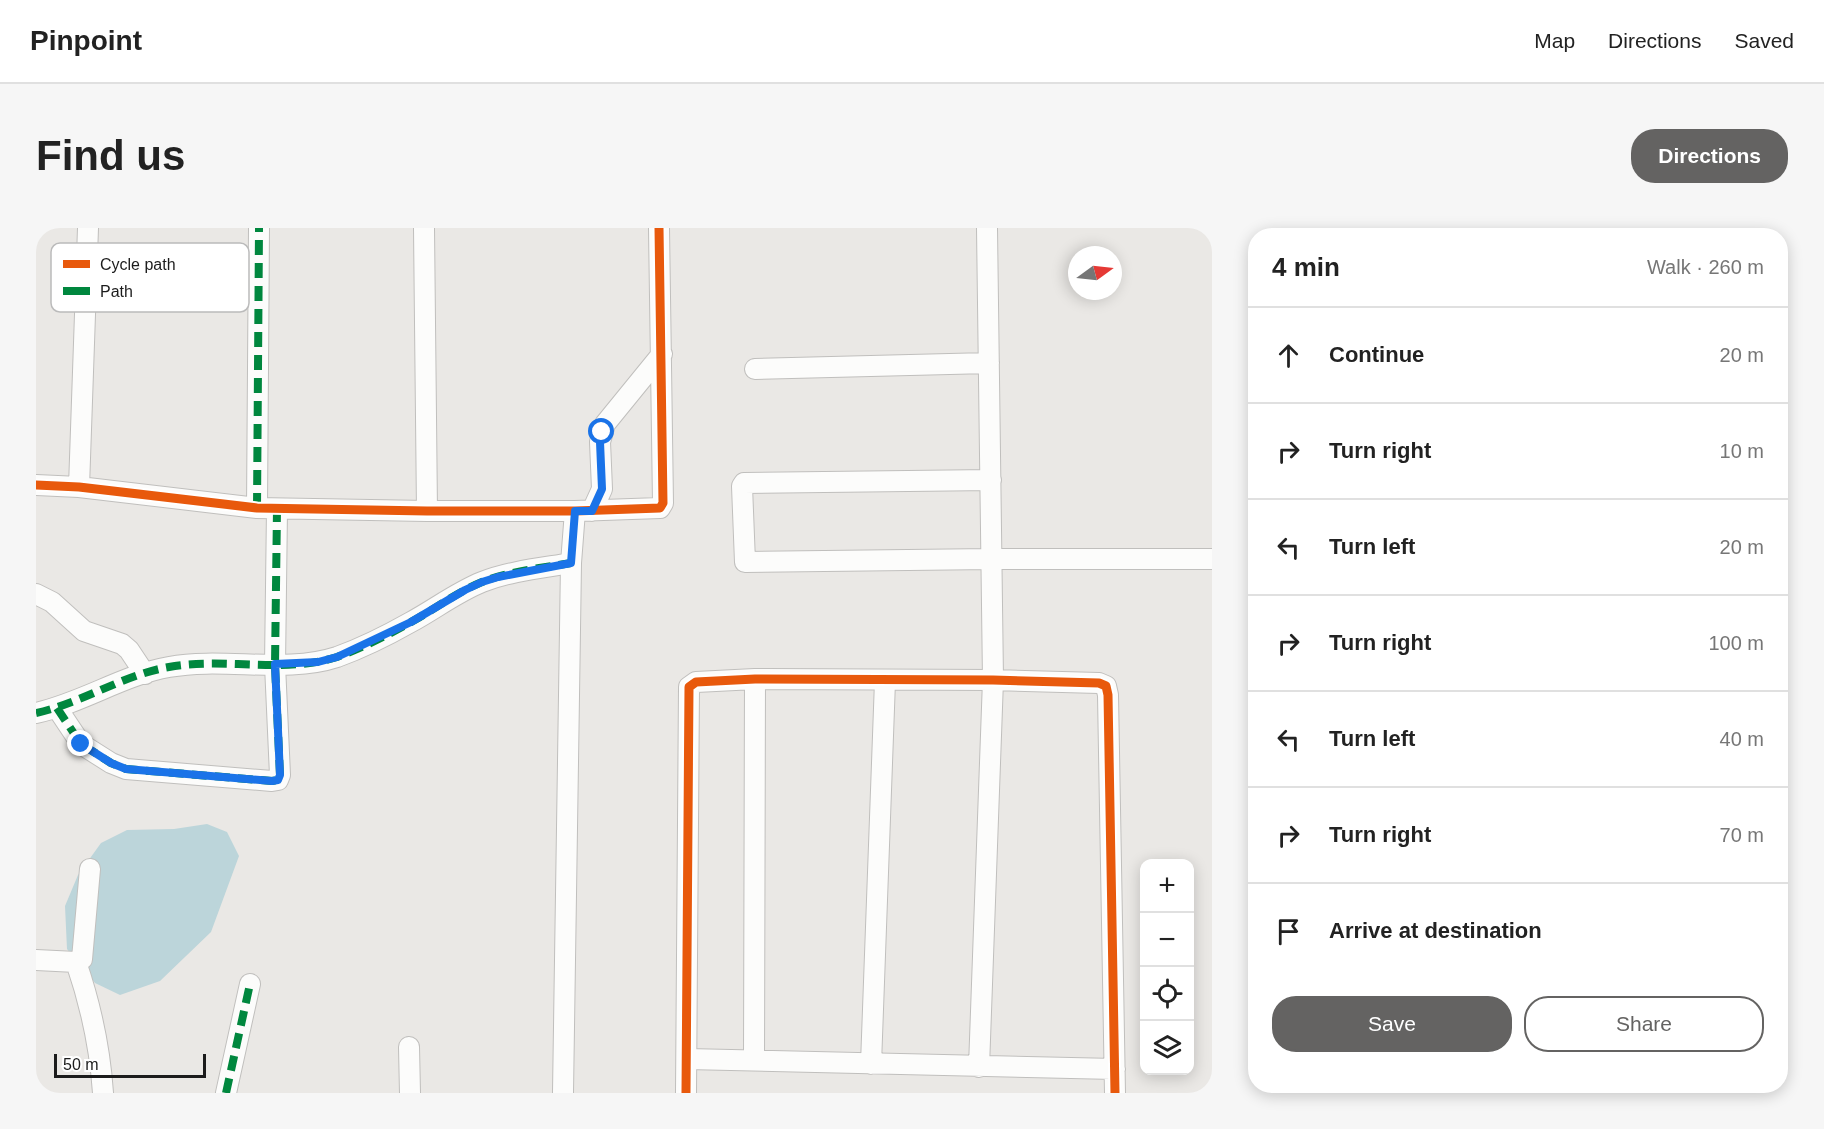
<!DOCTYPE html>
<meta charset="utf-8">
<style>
body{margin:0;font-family:Arial,sans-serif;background:#f6f6f6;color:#222}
.controls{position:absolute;right:18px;bottom:18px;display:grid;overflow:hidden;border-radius:12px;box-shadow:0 3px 15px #0003}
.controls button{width:54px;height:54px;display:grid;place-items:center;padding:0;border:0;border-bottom:2px solid #e0e0e0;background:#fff;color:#222;font:30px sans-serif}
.compass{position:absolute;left:1032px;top:18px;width:54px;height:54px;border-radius:50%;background:#fff;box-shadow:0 3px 15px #0003;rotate:75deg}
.scale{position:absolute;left:18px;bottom:15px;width:152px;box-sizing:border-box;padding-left:6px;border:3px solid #1c1c1c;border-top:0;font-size:16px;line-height:21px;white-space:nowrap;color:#1c1c1c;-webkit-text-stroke:4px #fff;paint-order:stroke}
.stop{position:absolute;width:18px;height:18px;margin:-14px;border:4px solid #1a73e8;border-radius:50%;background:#fff}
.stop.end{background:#1a73e8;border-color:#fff;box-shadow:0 2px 6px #0008}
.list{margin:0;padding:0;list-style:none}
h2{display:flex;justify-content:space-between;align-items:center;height:78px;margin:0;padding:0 24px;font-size:26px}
h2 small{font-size:20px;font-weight:400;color:#767676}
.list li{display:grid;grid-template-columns:39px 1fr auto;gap:18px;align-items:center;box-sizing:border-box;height:96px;padding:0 24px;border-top:2px solid #e0e0e0}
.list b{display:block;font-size:22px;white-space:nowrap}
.list em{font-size:20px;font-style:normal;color:#767676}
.actions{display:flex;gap:12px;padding:18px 24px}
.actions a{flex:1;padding:14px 0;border:2px solid #646362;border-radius:24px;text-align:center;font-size:21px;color:#646362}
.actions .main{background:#646362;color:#fff}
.icon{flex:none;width:33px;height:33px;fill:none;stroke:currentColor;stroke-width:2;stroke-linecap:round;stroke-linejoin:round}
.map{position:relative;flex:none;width:1176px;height:865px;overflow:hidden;border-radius:24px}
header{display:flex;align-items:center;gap:36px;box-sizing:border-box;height:84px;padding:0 30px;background:#fff;border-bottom:2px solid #e0e0e0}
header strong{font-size:28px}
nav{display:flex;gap:33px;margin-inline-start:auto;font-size:21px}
.intro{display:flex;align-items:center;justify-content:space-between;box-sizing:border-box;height:144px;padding:0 36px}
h1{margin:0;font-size:42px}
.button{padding:15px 27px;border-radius:24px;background:#646362;color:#fff;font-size:21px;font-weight:700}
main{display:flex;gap:36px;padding:0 36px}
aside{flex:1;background:#fff;border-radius:24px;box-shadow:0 3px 15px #0003}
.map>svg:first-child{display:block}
.water{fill:#bcd5da}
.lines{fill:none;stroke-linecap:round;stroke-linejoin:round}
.minor-casing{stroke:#c0bfbd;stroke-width:22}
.minor{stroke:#fcfcfb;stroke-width:20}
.quiet{stroke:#00873e;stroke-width:8;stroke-dasharray:15 8;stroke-linecap:butt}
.cycleway-casing{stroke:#fff;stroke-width:13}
.cycleway{stroke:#e8590c;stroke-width:9}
.route{stroke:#1a73e8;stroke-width:8}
.key{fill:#fff;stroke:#bbb;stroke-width:1.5}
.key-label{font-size:16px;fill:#1c1c1c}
</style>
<header>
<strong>Pinpoint</strong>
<nav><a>Map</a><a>Directions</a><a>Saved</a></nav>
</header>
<div class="intro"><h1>Find us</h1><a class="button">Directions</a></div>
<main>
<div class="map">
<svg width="1176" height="865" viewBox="0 0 1176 865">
<rect width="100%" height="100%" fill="#eae8e5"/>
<!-- water -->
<path class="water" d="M171,596L191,604L203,628L175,704L124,753L84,767L59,755L31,721L29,678L42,647L65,615L91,602L138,601Z"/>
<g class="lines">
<defs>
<path id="minor" d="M388,0L391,283
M719,141L953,135
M955,252L708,255L706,258L709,334L955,331H1176
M0,257L43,259L221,280L391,283H539L624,280L627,275L623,0
M43,259L52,0
M221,280L223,0
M556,283L566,261L564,214L569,196L626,126
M0,366L16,374L48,403L86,416L93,422L109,446
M21,480L45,516L75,535L90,541L236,553L242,552L244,547L239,437L241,281
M0,485C46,475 87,447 133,439C188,429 249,446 301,429C326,420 352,407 375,394C399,381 421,364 446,354C474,343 506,340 535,335
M0,732L40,734L46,731L54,641
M40,734C55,778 64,819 67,865
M373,819L374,865
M651,831L1079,841
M718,832L719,451
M835,836L849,453
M943,839L957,452L951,0
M190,865L214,756
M527,865L535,335L539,283
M650,865L653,459L660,454L719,451L957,452L1063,455L1070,458L1072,467L1079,865"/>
</defs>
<!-- minor casing -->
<use href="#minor" class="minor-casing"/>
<!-- minor -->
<use href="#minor" class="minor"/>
<!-- quiet -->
<path class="quiet" d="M221,280L223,0
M21,480L45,516L75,535L90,541L236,553L242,552L244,547L239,437L241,281
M0,485C46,475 87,447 133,439C188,429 249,446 301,429C326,420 352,407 375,394C399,381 421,364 446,354C474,343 506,340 535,335
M190,865L214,756"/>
<defs>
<path id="cycleway" d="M0,257L43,259L221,280L391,283H539L624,280L627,275L623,0
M650,865L653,459L660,454L719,451L957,452L1063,455L1070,458L1072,467L1079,865"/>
</defs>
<!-- cycleway casing -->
<use href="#cycleway" class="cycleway-casing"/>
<!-- cycleway -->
<use href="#cycleway" class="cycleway"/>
</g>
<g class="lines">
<!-- route -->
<path class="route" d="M45,516L75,535L90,541L236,553L242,552L244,547L239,436L282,434L301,429L375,394L429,362L446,354L462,349L535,335L539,283H556L566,261L564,214L566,204"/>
</g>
<!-- legend -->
<rect x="15" y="15" width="198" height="69" rx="9" class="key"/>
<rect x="27" y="32" width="27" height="8" fill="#e8590c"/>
<rect x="27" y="59" width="27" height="8" fill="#00873e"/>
<g class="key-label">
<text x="64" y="42">Cycle path</text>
<text x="64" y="69">Path</text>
</g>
</svg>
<div class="controls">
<button>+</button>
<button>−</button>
<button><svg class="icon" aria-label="locate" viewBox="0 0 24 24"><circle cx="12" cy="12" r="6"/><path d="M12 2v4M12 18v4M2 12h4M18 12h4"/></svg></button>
<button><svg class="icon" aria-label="layers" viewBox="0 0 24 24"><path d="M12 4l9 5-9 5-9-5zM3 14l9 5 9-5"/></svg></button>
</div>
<svg class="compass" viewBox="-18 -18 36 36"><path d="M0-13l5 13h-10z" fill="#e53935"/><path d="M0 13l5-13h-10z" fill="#767676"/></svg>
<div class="scale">50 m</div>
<div class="stop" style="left:566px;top:204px"></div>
<div class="stop end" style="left:45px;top:516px"></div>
</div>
<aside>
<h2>4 min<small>Walk · 260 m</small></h2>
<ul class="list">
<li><svg class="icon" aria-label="ahead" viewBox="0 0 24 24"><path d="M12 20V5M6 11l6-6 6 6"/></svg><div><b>Continue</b></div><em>20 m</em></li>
<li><svg class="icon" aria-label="right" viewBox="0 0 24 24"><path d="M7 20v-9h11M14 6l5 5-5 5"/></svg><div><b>Turn right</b></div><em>10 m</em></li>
<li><svg class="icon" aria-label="left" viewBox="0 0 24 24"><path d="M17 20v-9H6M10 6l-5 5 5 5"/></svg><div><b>Turn left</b></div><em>20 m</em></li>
<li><svg class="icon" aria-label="right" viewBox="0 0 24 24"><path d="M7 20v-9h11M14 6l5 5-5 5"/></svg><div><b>Turn right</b></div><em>100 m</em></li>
<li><svg class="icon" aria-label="left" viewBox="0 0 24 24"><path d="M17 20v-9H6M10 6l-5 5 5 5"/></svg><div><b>Turn left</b></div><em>40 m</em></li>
<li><svg class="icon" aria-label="right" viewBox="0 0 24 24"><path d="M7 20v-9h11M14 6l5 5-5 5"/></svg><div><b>Turn right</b></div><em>70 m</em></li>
<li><svg class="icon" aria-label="arrive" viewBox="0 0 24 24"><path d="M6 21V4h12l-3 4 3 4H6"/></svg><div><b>Arrive at destination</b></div></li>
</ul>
<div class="actions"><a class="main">Save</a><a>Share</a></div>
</aside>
</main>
